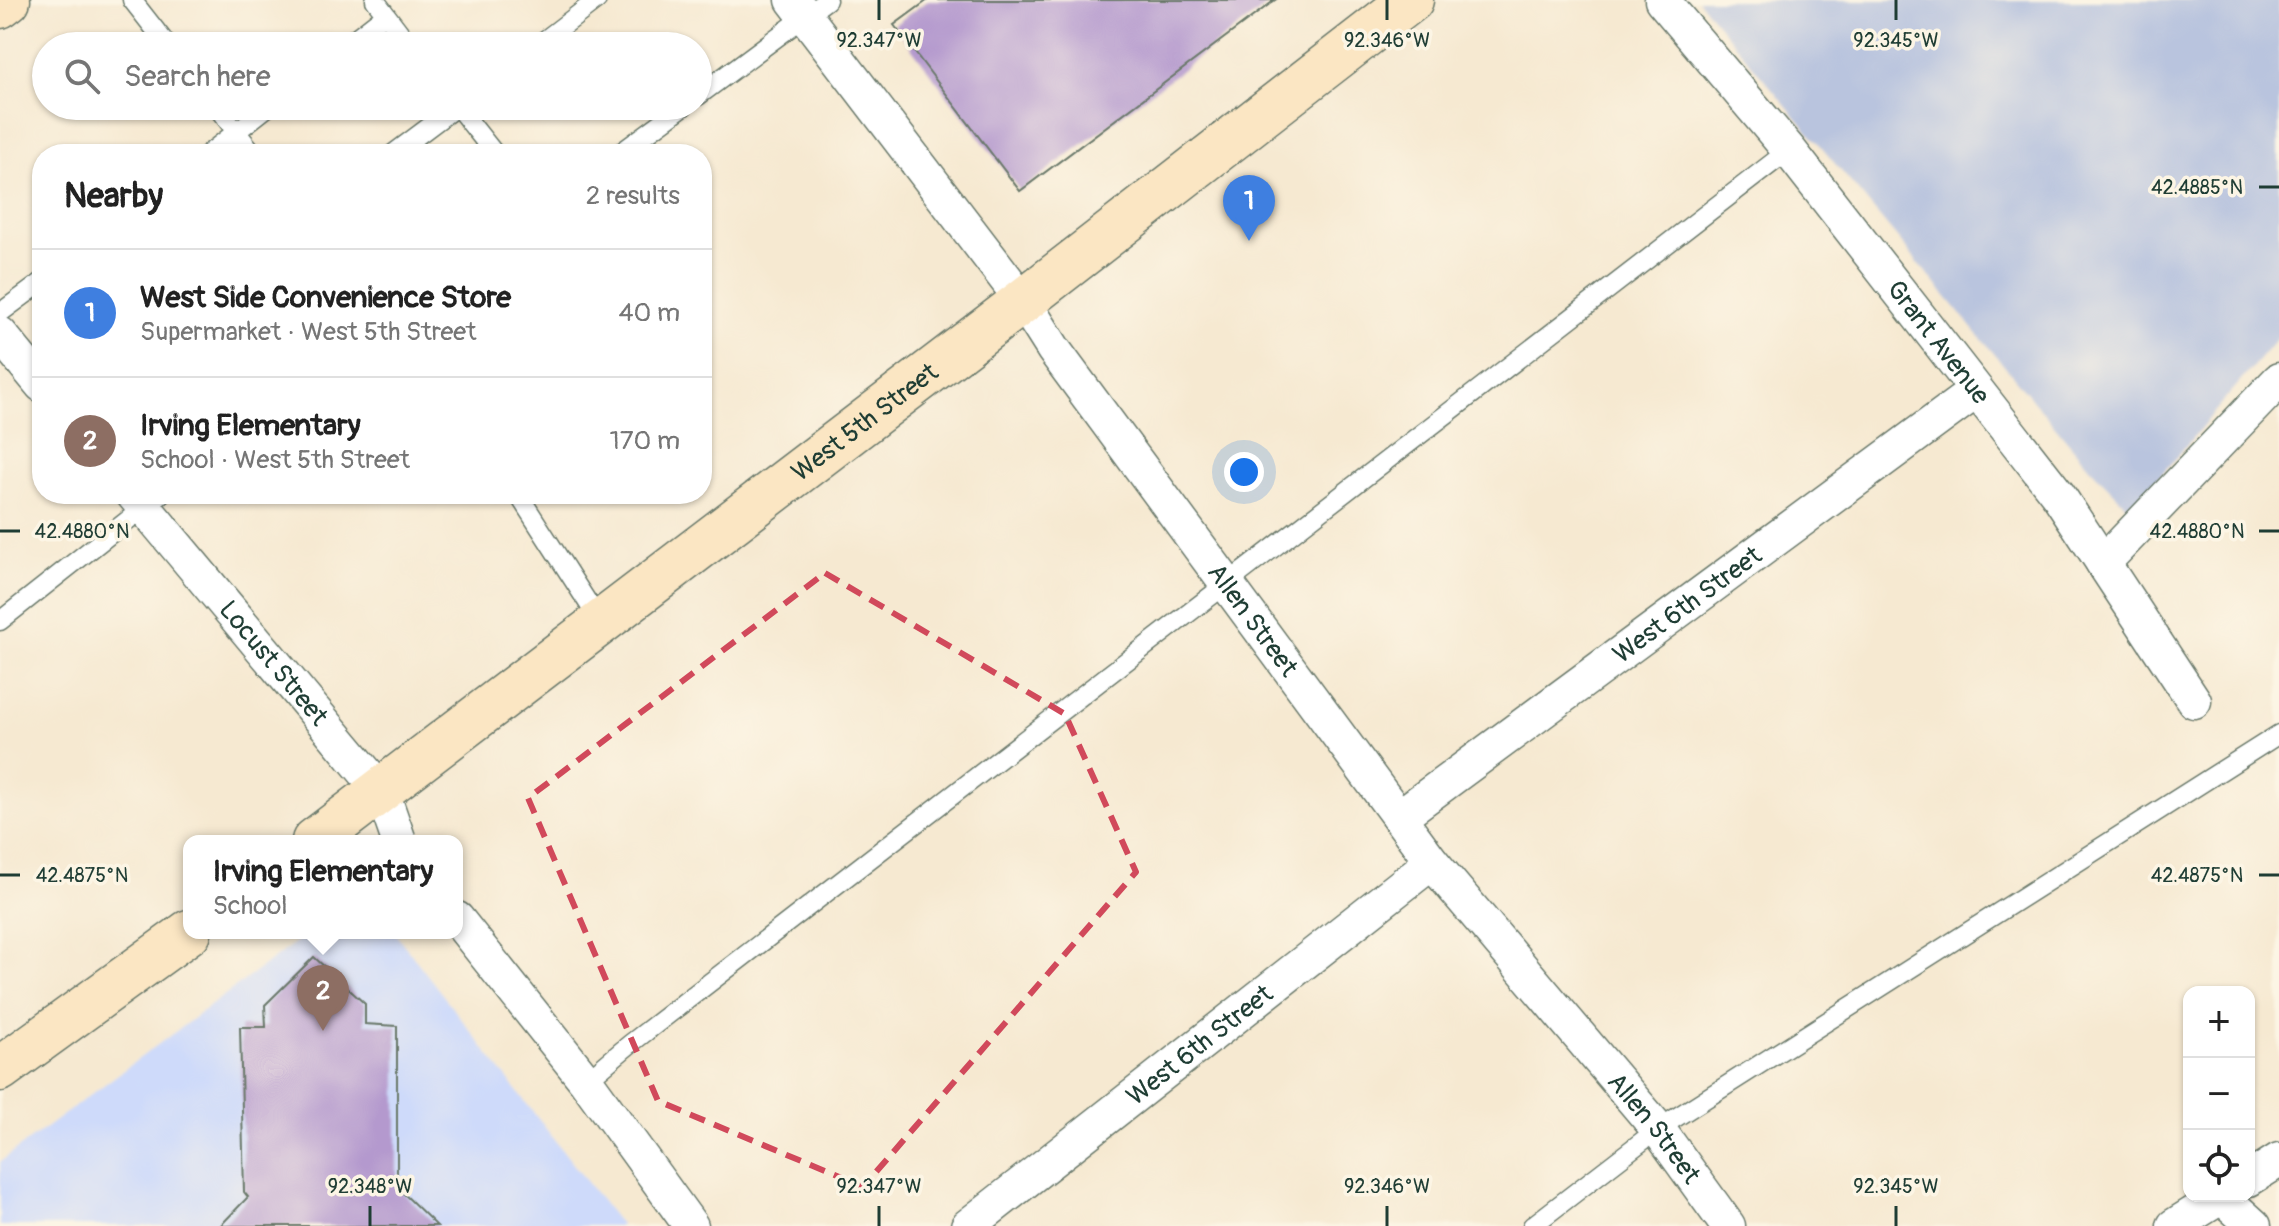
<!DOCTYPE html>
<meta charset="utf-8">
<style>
body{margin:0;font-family:Pangolin,sans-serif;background:#f6f6f6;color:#222}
.controls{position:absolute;right:24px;bottom:24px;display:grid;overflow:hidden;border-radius:16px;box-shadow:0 2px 6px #0004}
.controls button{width:72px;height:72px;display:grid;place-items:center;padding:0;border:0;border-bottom:2px solid #e0e0e0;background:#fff;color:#222;font:40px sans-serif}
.you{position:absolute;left:1244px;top:472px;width:28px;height:28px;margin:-20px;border:6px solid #fff;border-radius:50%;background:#1a73e8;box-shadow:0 0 0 12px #1a73e833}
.badge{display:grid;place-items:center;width:52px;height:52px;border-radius:50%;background:#0f766e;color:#fff;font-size:26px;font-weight:700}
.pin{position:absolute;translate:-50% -66px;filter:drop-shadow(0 2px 4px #0008)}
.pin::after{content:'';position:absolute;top:42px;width:28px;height:24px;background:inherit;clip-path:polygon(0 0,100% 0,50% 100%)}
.popup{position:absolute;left:183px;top:835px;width:280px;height:104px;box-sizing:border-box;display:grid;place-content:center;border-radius:16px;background:#fff;filter:drop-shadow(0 2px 6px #0005);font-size:26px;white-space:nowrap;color:#767676}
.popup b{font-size:30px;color:#222}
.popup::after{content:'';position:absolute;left:50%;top:100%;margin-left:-16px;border:16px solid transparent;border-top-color:#fff}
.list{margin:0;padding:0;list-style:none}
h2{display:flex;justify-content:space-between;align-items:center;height:104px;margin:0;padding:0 32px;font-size:34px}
h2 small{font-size:26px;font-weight:400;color:#767676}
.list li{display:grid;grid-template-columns:52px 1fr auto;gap:24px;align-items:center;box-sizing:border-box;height:128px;padding:0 32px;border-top:2px solid #e0e0e0}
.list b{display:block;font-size:30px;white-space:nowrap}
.list p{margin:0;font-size:26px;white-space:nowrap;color:#767676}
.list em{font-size:26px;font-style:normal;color:#767676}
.icon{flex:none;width:44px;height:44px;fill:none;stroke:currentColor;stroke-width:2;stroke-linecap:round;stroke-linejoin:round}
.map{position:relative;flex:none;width:2279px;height:1226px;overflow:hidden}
.search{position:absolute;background:#fff;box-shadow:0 2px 6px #0004;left:32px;top:32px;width:680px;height:88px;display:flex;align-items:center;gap:20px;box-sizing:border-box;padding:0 28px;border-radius:44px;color:#767676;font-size:30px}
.panel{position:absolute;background:#fff;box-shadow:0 2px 6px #0004;left:32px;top:144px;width:680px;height:360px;border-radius:32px}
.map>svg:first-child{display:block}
.built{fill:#cedafa}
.industrial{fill:#b9c4de}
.building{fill:#b499ce}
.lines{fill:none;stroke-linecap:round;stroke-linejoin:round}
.service-casing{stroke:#6a796b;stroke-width:21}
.minor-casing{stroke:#6a796b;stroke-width:37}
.secondary-casing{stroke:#6a796b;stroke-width:47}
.service{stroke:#fff;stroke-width:18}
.minor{stroke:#fff;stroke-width:34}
.secondary{stroke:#fbe6c3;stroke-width:44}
.marked{fill:none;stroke:#d1495b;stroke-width:6;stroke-dasharray:16 10;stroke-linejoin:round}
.ticks{fill:none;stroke:#1f3d34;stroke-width:3}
.labels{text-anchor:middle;stroke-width:7;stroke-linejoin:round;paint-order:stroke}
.street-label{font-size:26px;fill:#1f3d34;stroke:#fcf5e5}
.ticks-label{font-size:20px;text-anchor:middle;fill:#1f3d34;stroke:#fcf5e5;stroke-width:7;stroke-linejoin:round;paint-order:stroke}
</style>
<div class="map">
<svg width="2279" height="1226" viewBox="0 0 2279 1226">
<rect width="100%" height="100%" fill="#fcf5e5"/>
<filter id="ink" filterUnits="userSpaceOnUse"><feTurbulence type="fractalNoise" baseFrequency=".0125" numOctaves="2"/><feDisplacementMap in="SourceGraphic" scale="16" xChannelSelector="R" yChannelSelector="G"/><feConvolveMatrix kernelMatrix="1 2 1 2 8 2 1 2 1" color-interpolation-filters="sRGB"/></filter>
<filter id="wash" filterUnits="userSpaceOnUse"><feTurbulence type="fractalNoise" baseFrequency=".006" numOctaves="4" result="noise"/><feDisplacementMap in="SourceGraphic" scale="32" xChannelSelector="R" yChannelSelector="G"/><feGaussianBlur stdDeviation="1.8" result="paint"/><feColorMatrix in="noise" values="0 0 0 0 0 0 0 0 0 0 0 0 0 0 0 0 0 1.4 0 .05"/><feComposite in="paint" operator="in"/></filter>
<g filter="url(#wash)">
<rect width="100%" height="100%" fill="#f6e9d1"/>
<!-- built -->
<path class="built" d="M308,933H395L621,1226H0V1162Z"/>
<!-- industrial -->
<path class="industrial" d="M1698,0H2279V336L2131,510L2089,467Z"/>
<g id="blocks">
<!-- building -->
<path class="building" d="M928,0H1275L1020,191L894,25Z
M314,957L365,1004V1024L397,1026V1187L437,1226H220L248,1197L244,1192L240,1027H266L265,1005Z"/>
</g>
</g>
<g filter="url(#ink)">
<use href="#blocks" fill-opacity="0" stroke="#6a796b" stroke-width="2"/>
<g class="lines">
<defs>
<path id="service" d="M132,0L168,46
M375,0L410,46
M345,46L385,15
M537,46L597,0
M698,96L827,0
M216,106L254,154
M208,154L269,106
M393,154L457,106L495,154
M619,154L684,106
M0,313L42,282
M518,494L601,623
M0,621L161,494
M586,1081L630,1044L1789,150
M1532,1226L1658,1129L2279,734"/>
<g id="minor">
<path id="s1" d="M793,0L1023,301L1054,350L1432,862L1658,1129L1728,1226"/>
<path id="s2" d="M1662,0L1789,150L2059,496L2194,701"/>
<path d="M0,334L42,385"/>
<path id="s3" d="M133,494L382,792L399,841"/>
<path d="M2103,563L2279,380"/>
<path id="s4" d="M1399,817L1976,391"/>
<path d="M457,919L586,1081L691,1226"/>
<path d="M2249,1179L2279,1160"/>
<path d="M2221,1196L2254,1226"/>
<path id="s5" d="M968,1226L1432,862"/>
<path d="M2174,1226L2222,1196"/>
</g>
<g id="secondary">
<path d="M0,6L8,0"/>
<path id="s6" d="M314,841L1023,301L1411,0"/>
<path d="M0,1069L189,932"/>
</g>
</defs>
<!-- service casing -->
<use href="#service" class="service-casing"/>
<!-- minor casing -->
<use href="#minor" class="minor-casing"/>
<!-- secondary casing -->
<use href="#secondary" class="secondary-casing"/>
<!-- service -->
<use href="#service" class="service"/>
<!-- minor -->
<use href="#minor" class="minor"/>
<!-- secondary -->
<use href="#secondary" class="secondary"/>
</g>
</g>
<!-- marked area -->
<path class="marked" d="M825,573L1065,714L1136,872L863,1187L658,1101L528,798Z"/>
<!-- ticks -->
<path class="ticks" d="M879,0V20M1387,0V20M1896,0V20M2259,187H2279M0,531H20M2259,531H2279M0,875H20M2259,875H2279M370,1206V1226M879,1206V1226M1387,1206V1226M1896,1206V1226"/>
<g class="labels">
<!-- street labels -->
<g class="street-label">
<text dy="9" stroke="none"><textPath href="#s2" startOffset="440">Grant Avenue</textPath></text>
<text dy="9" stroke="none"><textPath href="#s6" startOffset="692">West 5th Street</textPath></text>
<text dy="9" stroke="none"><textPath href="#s4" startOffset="358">West 6th Street</textPath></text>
<text dy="9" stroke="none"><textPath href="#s1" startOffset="772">Allen Street</textPath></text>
<text dy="9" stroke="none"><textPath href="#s3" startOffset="220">Locust Street</textPath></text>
<text dy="9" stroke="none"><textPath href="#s5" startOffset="294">West 6th Street</textPath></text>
<text dy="9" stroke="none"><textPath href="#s1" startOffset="1420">Allen Street</textPath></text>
</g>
</g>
<g class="ticks-label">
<text x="879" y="47">92.347°W</text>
<text x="1387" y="47">92.346°W</text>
<text x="1896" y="47">92.345°W</text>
<text x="2197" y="194">42.4885°N</text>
<text x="82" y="538">42.4880°N</text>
<text x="2197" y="538">42.4880°N</text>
<text x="82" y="882">42.4875°N</text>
<text x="2197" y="882">42.4875°N</text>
<text x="370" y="1193">92.348°W</text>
<text x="879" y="1193">92.347°W</text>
<text x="1387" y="1193">92.346°W</text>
<text x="1896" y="1193">92.345°W</text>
</g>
</svg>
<div class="controls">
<button>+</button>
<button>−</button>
<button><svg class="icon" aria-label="locate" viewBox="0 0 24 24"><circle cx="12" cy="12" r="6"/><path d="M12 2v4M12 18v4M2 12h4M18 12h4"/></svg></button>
</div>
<div class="you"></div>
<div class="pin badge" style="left:1249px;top:241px;background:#3f7fe0">1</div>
<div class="pin badge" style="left:323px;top:1031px;background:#8d6e63">2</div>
<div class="popup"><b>Irving Elementary</b>School</div>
<div class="search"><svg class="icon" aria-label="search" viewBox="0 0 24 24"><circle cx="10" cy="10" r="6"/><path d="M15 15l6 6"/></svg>Search here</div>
<section class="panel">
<h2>Nearby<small>2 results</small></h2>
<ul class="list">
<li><span class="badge" style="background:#3f7fe0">1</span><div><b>West Side Convenience Store</b><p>Supermarket · West 5th Street</p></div><em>40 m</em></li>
<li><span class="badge" style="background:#8d6e63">2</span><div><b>Irving Elementary</b><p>School · West 5th Street</p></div><em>170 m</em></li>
</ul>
</section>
</div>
